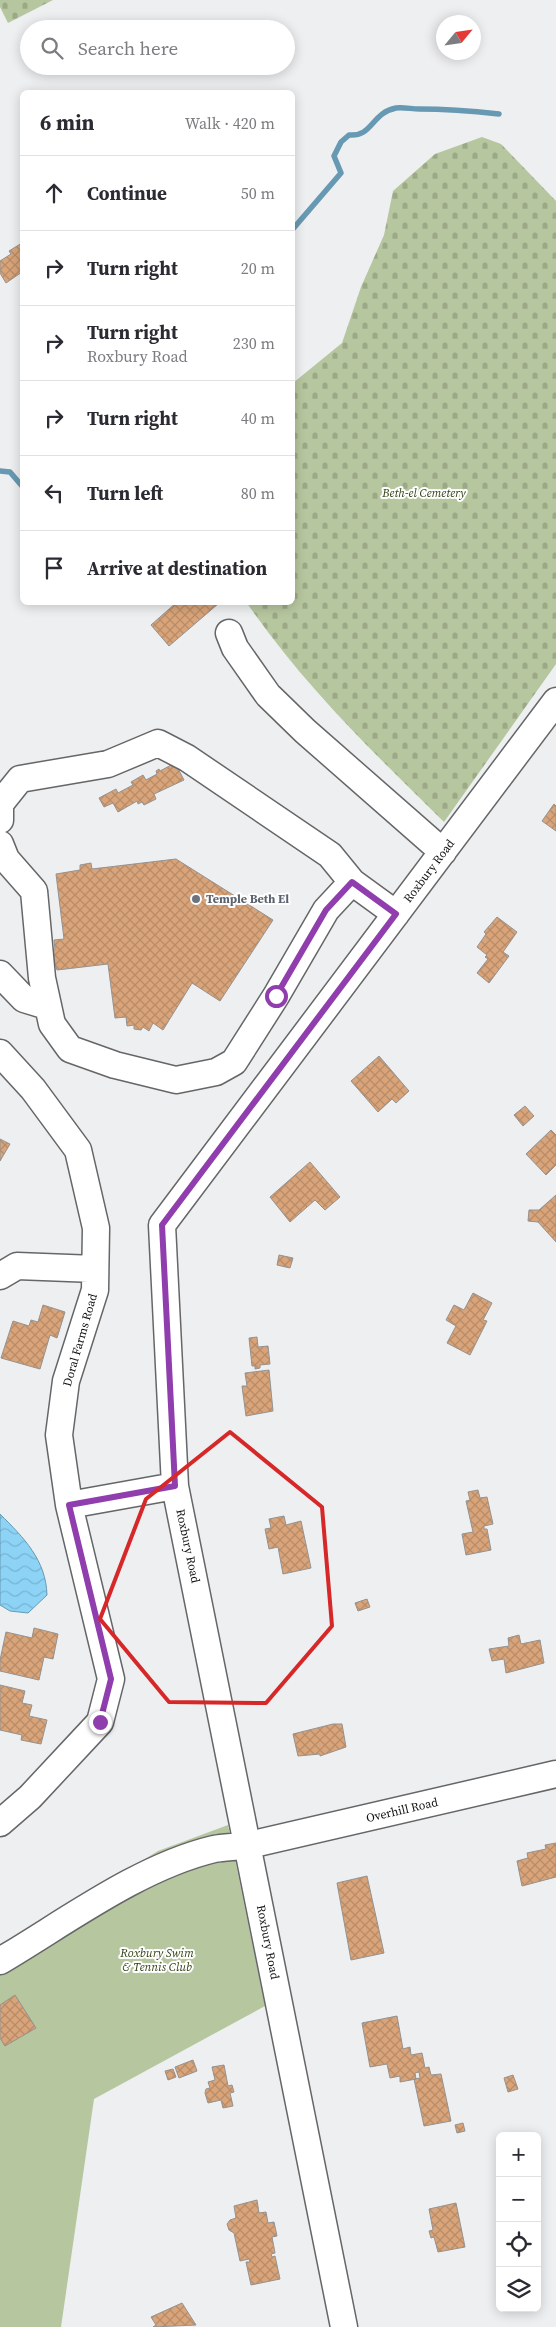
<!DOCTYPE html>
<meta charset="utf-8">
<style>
body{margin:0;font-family:"Source Serif 4",serif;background:#f7f7f7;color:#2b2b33}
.controls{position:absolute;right:15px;bottom:15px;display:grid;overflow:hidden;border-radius:8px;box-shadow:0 2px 12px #0003}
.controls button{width:45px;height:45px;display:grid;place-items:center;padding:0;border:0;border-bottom:1px solid #e1e1e2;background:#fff;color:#2b2b33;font:25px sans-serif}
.compass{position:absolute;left:436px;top:15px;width:45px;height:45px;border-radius:50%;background:#fff;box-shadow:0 2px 12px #0003;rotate:61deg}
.stop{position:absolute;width:15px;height:15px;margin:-11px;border:4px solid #903ead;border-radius:50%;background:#fff}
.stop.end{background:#903ead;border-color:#fff;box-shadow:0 1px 5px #0008}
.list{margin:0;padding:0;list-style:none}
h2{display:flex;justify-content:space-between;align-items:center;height:65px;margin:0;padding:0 20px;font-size:21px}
h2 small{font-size:16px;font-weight:400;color:#7c7c81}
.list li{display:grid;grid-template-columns:32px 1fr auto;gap:15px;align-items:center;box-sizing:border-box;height:75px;padding:0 20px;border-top:1px solid #e1e1e2}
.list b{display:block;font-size:19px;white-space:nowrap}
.list p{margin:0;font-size:16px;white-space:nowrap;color:#7c7c81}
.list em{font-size:16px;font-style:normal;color:#7c7c81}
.icon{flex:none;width:28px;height:28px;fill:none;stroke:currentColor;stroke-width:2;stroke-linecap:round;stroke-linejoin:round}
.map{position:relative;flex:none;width:556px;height:2327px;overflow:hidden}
.search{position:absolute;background:#fff;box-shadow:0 2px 12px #0003;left:20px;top:20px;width:275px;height:55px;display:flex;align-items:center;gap:12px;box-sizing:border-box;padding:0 18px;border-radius:28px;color:#7c7c81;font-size:19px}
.panel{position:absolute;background:#fff;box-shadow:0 2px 12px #0003;left:20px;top:90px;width:275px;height:515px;border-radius:8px}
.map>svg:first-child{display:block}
.cemetery{fill:url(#cemetery-stones)}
.park{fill:#b6c69e}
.water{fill:url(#water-waves);stroke:#6799b2}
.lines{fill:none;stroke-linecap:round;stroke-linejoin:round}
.stream{stroke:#6799b2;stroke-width:5.5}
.building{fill:url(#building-cross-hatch);stroke:#949291}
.minor-casing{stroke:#656668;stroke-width:29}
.minor{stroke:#fff;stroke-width:26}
.route{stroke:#903ead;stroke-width:6}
.marked{fill:none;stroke:#d62828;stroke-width:4;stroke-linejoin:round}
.worship-dot{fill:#6b7280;stroke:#fff;stroke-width:2}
.labels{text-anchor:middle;stroke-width:4;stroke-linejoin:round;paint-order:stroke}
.park-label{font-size:12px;font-style:italic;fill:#303f13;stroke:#fff}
.street-label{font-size:12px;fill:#121313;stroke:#fff}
.worship-label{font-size:12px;font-weight:bold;fill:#5b616d;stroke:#fff;text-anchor:start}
</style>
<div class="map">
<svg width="556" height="2327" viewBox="0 0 556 2327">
<defs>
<pattern id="cemetery-stones" width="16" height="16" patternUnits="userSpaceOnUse" patternTransform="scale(1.25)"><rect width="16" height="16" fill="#b6c69e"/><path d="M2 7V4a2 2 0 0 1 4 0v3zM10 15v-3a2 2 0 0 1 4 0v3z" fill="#9ba987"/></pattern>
<pattern id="water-waves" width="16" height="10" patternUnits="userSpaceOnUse" patternTransform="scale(1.25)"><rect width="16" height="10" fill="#8cd3f6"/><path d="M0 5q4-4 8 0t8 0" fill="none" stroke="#78b4d2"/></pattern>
<pattern id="building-cross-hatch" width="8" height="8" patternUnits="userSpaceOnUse" patternTransform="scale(1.25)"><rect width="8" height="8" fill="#d9a479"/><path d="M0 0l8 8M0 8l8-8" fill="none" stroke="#b98c68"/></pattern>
</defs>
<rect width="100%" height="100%" fill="#eeeff1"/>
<!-- cemetery -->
<path class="cemetery" d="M0,0H53L8,23L0,7Z
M482,137L501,144L556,201V664L444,822C374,753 303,685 247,603L292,602L293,383L342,343L361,287L384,235L393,191L435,154Z"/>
<!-- park -->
<path class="park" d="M228,1825L265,2006L94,2099L61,2327H0V1947L158,1851Z"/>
<!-- water -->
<path class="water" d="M0,1514C24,1538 46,1560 47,1595L28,1613L10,1611L0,1605Z"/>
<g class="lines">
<!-- stream -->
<path class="stream" d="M292,230L341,173L334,156L341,142L349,135C373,137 371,113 396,108C403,107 412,109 419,109C446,109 472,111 499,114
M0,471L10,472L22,486"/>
</g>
<!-- building -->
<path class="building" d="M22,243V272L6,283L0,273V261L11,254L9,251Z
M177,602L218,604L169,646L151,625Z
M175,763L184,780L154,794L156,799L144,805L142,802L138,804L137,801L118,812L113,803L104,807L99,798L116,789L118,793L133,785L131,782L143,775L146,780L157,774L156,771L159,769L160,771Z
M554,804L556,806V831L542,821Z
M176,859L273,920L220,1001L192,983L163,1030L153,1023L149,1031L143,1027L141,1030L134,1029V1025L127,1026L126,1017L115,1018L108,964L57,970L51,951L55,950L54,940L64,939L56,874L80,870V865L91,863L92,869Z
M497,917L517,932L503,952L509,956L489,983L477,973L488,959L485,957L487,955L477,947L486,934L484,932Z
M379,1056L409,1091L396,1103L392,1099L378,1112L351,1081Z
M525,1106L534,1116L523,1126L514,1115Z
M551,1130L556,1135V1165L546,1175L526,1154Z
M0,1139L10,1144L0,1161Z
M310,1162L340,1197L325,1210L315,1200L290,1222L270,1197Z
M556,1195V1242L538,1222L528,1221L529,1210H539Z
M279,1255L293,1258L290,1268L277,1265Z
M473,1293L492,1303L483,1320L487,1321L470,1355L447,1343L456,1326L446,1320L454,1305L464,1310Z
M43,1305L65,1312L57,1338L50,1335L40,1369L1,1358L13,1321L29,1326L31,1320L38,1322Z
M257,1337L258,1347L268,1346L270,1364L260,1365V1368L255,1369V1366H252L249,1338Z
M269,1370L273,1411L246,1416L242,1386H247L245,1373Z
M478,1490L480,1498L487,1497L493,1524L484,1526V1529H487L491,1550L466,1555L462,1534L473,1532L466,1501L470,1500L468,1492Z
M284,1516L286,1525L301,1521L311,1568L283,1574L278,1547L269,1549L265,1529L271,1528L269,1519Z
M367,1599L370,1607L358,1611L355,1603Z
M34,1628L58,1634L53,1659L44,1657L39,1680L0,1671V1660L6,1632L32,1638Z
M519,1635L521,1644L540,1640L544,1663L506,1673L504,1659L492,1661L489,1649L509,1646L508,1638Z
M0,1685L25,1691L22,1703L32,1705L29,1716L47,1720L41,1744L21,1740L22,1735L0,1730Z
M333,1724H342L346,1747L320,1756V1754L298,1756L293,1734Z
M556,1843V1877L522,1886L517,1861L528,1858L527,1853L546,1849L545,1845Z
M367,1876L384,1953L351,1960L337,1883Z
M15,1995L36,2028L5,2046L0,2038V2005Z
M397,2016L403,2049L410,2047L411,2055L422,2053L425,2068L429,2067L431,2075L441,2074L451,2121L424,2126L414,2079L420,2078L419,2072L415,2073L416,2079L400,2082V2076L390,2078L387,2064L370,2067L362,2023Z
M193,2060L197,2071L179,2078L175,2067Z
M224,2065L228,2086L232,2085L234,2092L230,2093L233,2106L223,2108L221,2100L208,2103L205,2093L206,2089L210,2088L208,2082L215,2080L212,2067Z
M173,2069L176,2077L168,2080L165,2071Z
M513,2075L518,2089L508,2092L504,2078Z
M463,2123L465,2131L457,2133L455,2125Z
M257,2200L259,2213L266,2212L268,2223L274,2222L277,2236L272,2237L275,2253L271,2254L272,2257L275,2256L280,2279L251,2285L246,2262H250L249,2259L240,2261L234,2233L229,2230L227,2224L230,2220L236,2218L234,2206Z
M456,2203L465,2247L438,2252L434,2237L431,2238L429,2231L433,2230L429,2209Z
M182,2303L196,2325L153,2327L156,2325L151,2317Z"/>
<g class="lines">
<defs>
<path id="minor" d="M229,633L235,648L268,695L305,731L443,852
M0,820V804L20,779L108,764L158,743L187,758L330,855L352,882L396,914
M0,844L6,859L34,891L42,978L52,1024L70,1049L115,1065L176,1080L216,1072L234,1062L276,996L326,910L352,882
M0,974L24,999L47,1006
M0,1053L33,1089L78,1150L96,1228L95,1290L66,1381L59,1435L69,1505L111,1679L100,1722L30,1797L0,1823
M0,1276L17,1266L95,1269
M69,1505L175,1486
M0,1961C66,1922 139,1867 214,1849C225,1847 238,1847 249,1845L556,1774
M344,2327L175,1486L162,1225L556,701"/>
</defs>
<!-- minor casing -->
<use href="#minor" class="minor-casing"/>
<!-- minor -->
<use href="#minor" class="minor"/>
</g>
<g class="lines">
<!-- route -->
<path class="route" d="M100,1722L111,1679L69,1505L175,1486L162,1225L396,914L352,882L326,910L276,996"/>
</g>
<!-- marked area -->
<path class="marked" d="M230,1432L322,1507L332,1626L266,1703L169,1702L100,1619L146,1499Z"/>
<!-- markers -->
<circle class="worship-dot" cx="196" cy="899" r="5"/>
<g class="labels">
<!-- park labels -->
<g class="park-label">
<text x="424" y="497">Beth-el Cemetery</text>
<text x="157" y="1957">Roxbury Swim<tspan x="157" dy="14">&amp; Tennis Club</tspan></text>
</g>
<!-- street labels -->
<g class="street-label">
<text transform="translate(429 871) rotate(-53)" y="4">Roxbury Road</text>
<text transform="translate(80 1340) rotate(-74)" y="4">Doral Farms Road</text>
<text transform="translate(188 1546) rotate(78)" y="4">Roxbury Road</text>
<text transform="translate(402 1810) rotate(-13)" y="4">Overhill Road</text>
<text transform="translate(268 1942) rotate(79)" y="4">Roxbury Road</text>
</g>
<!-- worship labels -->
<g class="worship-label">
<text x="206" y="903">Temple Beth El</text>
</g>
</g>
</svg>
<div class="controls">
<button>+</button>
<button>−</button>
<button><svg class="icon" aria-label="locate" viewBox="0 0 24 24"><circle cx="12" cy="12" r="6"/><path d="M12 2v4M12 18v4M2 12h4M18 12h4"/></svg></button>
<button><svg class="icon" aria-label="layers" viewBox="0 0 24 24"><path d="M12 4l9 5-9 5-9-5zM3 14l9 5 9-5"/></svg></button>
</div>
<svg class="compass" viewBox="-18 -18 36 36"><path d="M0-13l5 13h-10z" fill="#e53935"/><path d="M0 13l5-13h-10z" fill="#7c7c81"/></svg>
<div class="stop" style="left:276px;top:996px"></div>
<div class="stop end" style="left:100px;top:1722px"></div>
<div class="search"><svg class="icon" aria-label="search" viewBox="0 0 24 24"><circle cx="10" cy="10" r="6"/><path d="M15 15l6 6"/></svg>Search here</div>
<section class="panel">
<h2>6 min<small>Walk · 420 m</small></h2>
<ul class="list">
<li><svg class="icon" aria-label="ahead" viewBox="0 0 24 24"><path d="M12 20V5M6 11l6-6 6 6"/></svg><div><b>Continue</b></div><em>50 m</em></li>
<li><svg class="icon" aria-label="right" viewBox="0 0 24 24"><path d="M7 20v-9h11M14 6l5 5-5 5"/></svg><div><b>Turn right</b></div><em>20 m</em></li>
<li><svg class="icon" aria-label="right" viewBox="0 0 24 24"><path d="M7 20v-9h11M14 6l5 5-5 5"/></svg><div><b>Turn right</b><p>Roxbury Road</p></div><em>230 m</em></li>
<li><svg class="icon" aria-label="right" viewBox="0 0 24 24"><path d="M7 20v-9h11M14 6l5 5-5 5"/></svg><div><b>Turn right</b></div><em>40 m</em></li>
<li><svg class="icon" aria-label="left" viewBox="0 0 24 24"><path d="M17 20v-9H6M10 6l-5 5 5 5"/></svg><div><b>Turn left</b></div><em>80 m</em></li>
<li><svg class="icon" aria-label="arrive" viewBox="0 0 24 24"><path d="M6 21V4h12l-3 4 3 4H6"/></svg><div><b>Arrive at destination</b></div></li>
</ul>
</section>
</div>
